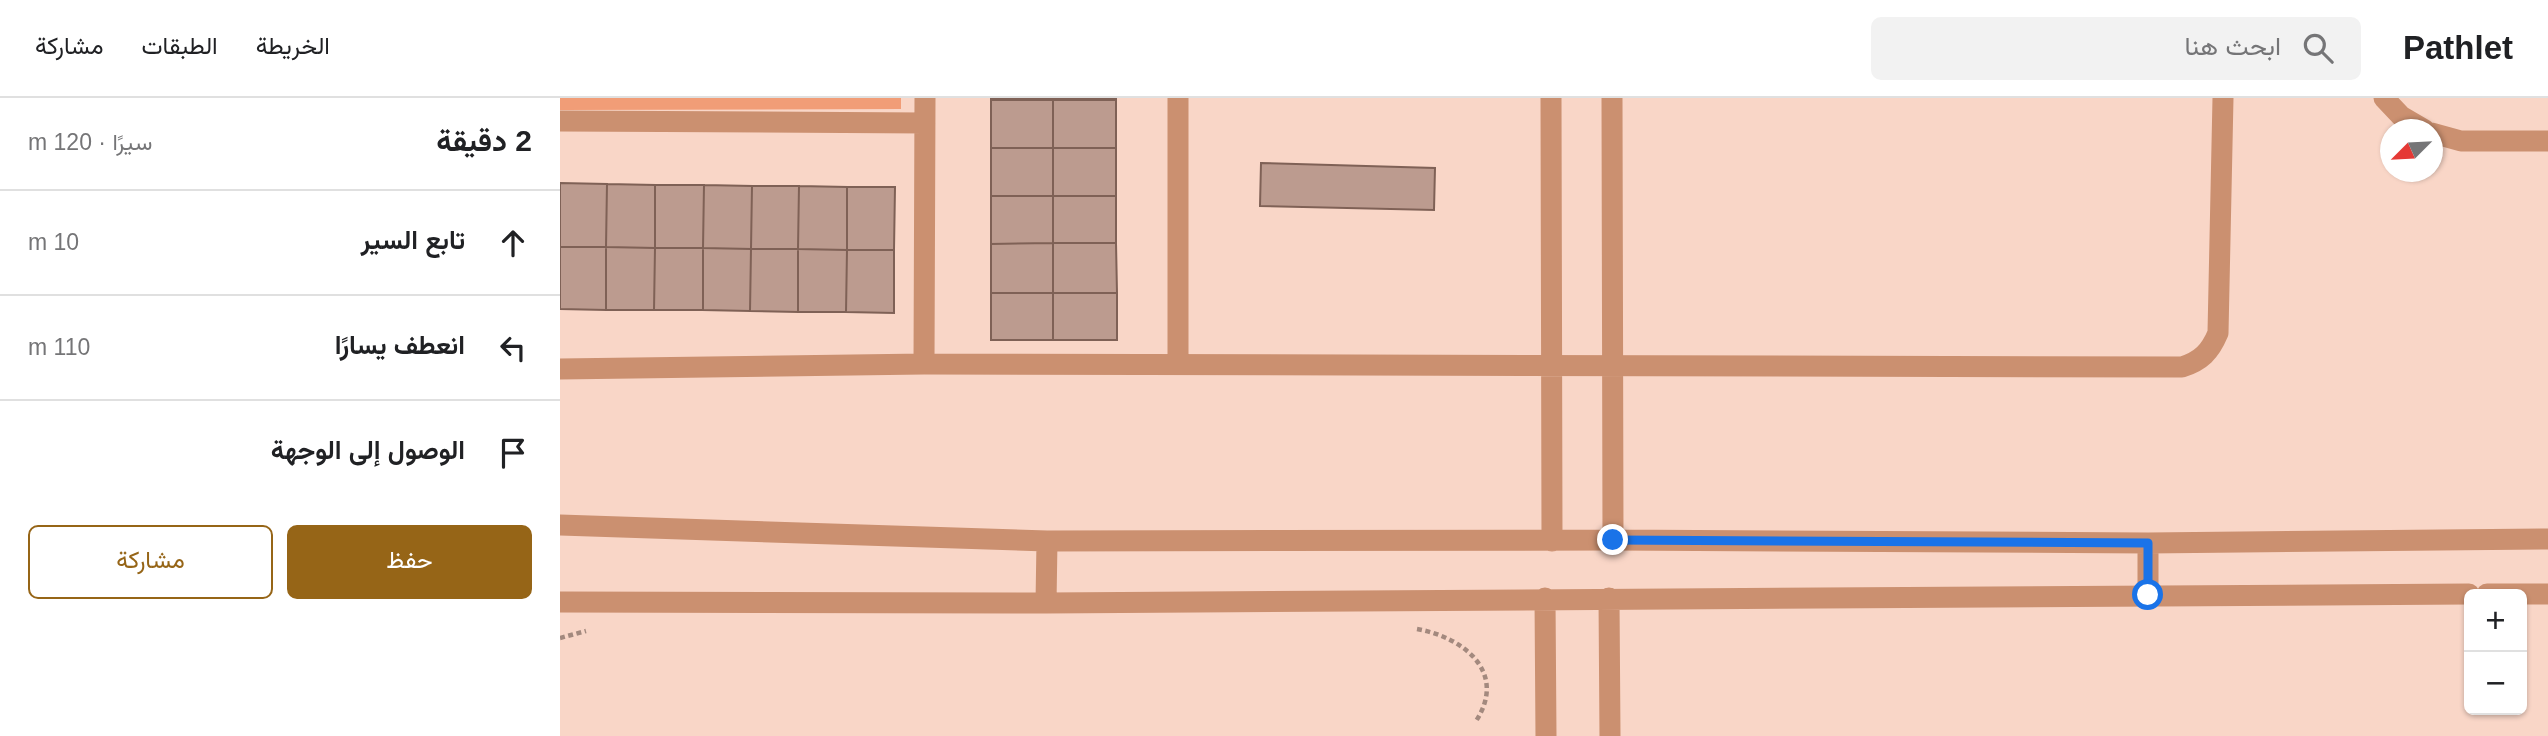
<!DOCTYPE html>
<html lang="ar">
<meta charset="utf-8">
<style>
body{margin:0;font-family:Helvetica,Vazirmatn,sans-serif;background:#f2f2f2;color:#202124;direction:rtl}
.controls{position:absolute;right:21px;bottom:21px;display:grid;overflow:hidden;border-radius:10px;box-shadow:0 2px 5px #0004}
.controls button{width:63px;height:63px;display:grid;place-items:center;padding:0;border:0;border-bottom:2px solid #e0e0e0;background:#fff;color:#202124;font:35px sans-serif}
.compass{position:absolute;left:1820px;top:21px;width:63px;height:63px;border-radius:50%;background:#fff;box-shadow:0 2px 5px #0004;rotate:246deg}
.stop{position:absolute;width:21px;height:21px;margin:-16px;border:5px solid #1a73e8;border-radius:50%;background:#fff}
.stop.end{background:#1a73e8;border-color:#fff;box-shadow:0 2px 7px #0008}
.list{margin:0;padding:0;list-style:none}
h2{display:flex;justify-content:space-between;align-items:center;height:91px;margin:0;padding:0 28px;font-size:30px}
h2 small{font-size:23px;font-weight:400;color:#757577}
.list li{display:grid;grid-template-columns:46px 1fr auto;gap:21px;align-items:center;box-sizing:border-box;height:105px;padding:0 28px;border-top:2px solid #e0e0e0}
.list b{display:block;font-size:26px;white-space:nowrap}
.list em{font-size:23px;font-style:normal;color:#757577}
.actions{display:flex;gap:14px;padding:21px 28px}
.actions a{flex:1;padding:16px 0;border:2px solid #966517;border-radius:10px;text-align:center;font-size:24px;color:#966517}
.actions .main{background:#966517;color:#fff}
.icon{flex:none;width:38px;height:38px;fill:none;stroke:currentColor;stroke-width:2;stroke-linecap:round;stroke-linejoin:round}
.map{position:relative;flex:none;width:1988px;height:638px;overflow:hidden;direction:ltr}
header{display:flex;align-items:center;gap:42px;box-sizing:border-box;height:98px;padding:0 35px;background:#fff;border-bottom:2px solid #e0e0e0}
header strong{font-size:33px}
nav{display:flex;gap:38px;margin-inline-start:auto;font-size:24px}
.search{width:490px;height:63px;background:#f2f2f2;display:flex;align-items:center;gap:18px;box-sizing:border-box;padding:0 24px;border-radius:10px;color:#757577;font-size:26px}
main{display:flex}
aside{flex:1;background:#fff}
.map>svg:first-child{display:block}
.green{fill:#f19d77}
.building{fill:#bc9b8f;stroke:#7f6156;stroke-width:2}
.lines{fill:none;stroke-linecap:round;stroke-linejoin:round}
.path{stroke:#a3897e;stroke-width:4.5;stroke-dasharray:5 3.5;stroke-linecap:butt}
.minor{stroke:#cb9070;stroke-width:21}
.route{stroke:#1a73e8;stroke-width:9}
</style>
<header>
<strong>Pathlet</strong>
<div class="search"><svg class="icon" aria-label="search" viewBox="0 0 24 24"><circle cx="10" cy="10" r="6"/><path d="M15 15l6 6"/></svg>ابحث هنا</div>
<nav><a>الخريطة</a><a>الطبقات</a><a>مشاركة</a></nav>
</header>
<main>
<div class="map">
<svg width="1988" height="638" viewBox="0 0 1988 638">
<rect width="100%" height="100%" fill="#f9d6c7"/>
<!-- green -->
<path class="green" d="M0,0H341V11L0,12Z"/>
<!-- building -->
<path class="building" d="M431,0H493V2H431Z
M493,0H556V2H493Z
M431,2H493V50H431Z
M493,2H556V50H493Z
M431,50H493V98H431Z
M493,50H556V98H493Z
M701,65L875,70L874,112L700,108Z
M0,85L47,86L46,149H0Z
M47,86L95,87V150L46,149Z
M95,87H144L143,150H95Z
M144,87L192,88L191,151L143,150Z
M192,88H239L238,151H191Z
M239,88L287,89V152L238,151Z
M287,89H335L334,152H287Z
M431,98H493V145L431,146Z
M493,98H556V145H493Z
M493,145H556L557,195H493Z
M493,145V195H431V146Z
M0,149H46V212L0,211Z
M46,149L95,150L94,212H46Z
M95,150H143V212H94Z
M143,150L191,151L190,213L143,212Z
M191,151H238V214L190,213Z
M238,151L287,152L286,214H238Z
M287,152H334V215L286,214Z
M431,195H493V242H431Z
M493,195H557V242H493Z"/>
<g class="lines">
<!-- path -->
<path class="path" d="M857,531C903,539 948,574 916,623
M0,540L26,533"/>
<!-- minor -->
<path class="minor" d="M618,0V266
M991,0L992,443
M1052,0L1053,442
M1824,0L1841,18L1865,32
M0,23L365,25
M1872,35L1901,43H1988
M364,266L365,0
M0,271L364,266L1622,269C1641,263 1650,254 1658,235L1663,0
M0,427L487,443L1053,442L1588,445L1988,441
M1588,445V497
M1927,496H1988
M985,500L986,638
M1049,500L1050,638
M0,504L486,505L1909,496
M486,505L487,443"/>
</g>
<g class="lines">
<!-- route -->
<path class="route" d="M1053,442L1588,445V497"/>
</g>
</svg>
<div class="controls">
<button>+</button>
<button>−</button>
</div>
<svg class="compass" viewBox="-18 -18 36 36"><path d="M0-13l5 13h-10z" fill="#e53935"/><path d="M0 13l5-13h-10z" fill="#757577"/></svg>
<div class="stop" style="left:1588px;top:497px"></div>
<div class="stop end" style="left:1053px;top:442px"></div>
</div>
<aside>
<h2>2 دقيقة<small>سيرًا · 120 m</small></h2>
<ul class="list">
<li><svg class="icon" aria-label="ahead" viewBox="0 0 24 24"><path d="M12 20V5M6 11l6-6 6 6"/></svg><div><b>تابع السير</b></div><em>10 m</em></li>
<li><svg class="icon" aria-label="left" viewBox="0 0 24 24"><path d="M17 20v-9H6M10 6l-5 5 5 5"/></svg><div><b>انعطف يسارًا</b></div><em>110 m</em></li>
<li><svg class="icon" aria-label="arrive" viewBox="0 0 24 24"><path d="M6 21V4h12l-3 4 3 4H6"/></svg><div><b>الوصول إلى الوجهة</b></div></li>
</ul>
<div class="actions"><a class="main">حفظ</a><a>مشاركة</a></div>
</aside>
</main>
